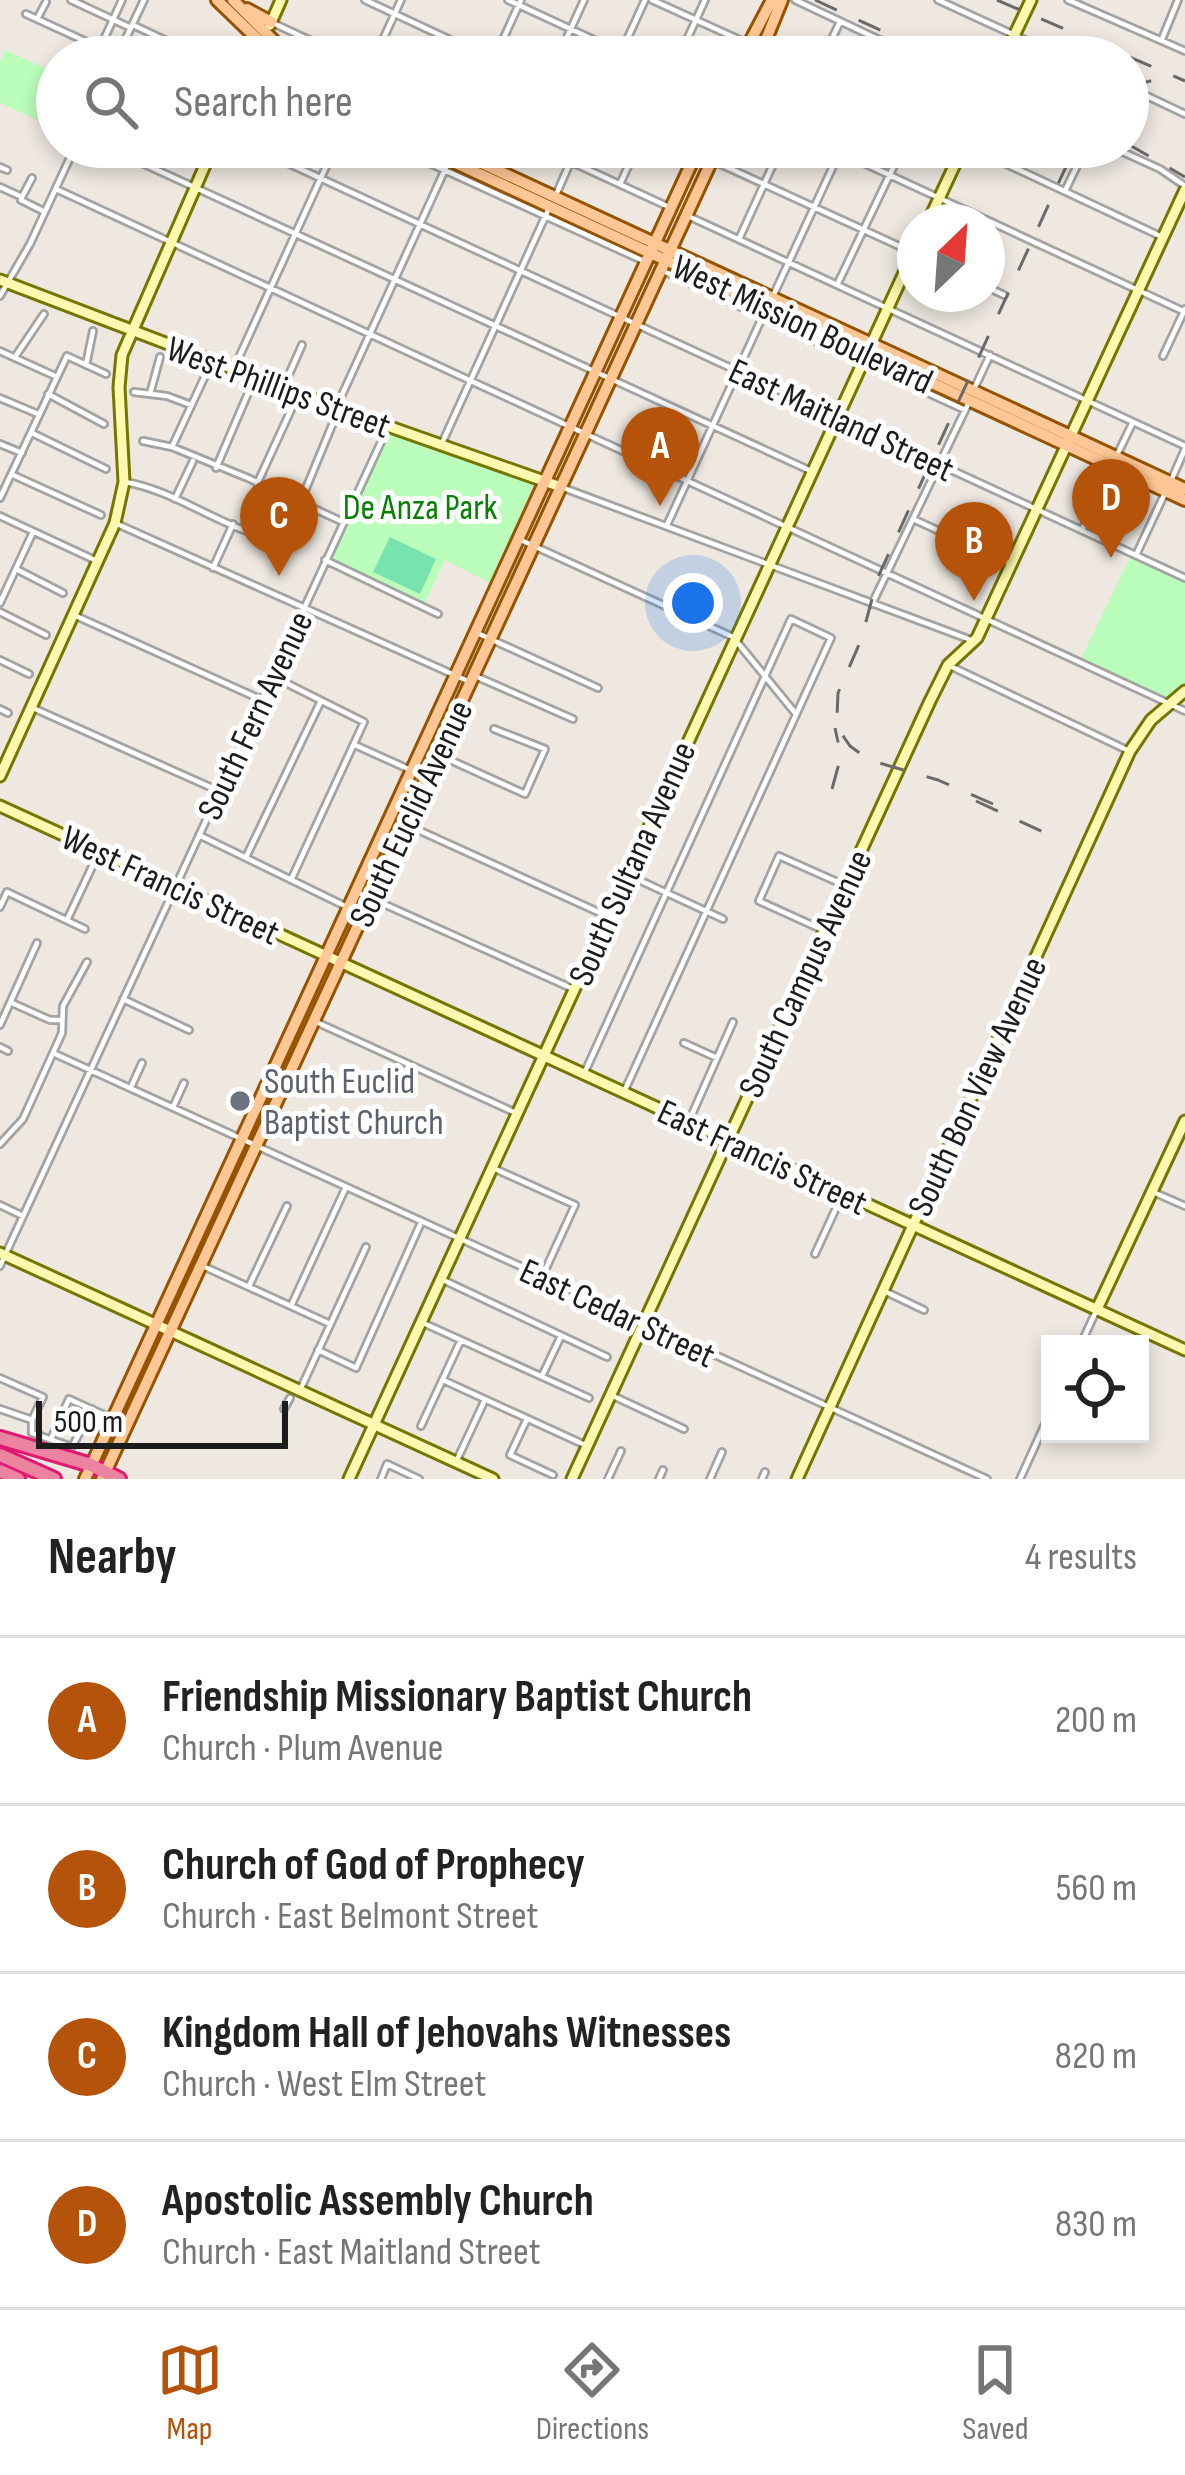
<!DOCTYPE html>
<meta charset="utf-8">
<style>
body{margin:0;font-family:"Sofia Sans Condensed",sans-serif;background:#f2f2f2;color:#222}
.controls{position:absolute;right:36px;bottom:36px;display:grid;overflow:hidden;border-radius:0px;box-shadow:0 6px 18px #0003}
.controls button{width:108px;height:108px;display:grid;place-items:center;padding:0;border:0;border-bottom:3px solid #e0e0e0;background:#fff;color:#222;font:60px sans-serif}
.compass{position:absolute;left:897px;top:204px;width:108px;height:108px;border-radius:50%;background:#fff;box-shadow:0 6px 18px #0003;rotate:25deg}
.scale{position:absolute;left:36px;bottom:30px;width:252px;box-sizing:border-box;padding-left:12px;border:6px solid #1c1c1c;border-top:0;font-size:33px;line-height:42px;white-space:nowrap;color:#1c1c1c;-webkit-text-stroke:9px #fff;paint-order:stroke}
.you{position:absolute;left:693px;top:603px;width:42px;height:42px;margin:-30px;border:9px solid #fff;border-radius:50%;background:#1a73e8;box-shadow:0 0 0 18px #1a73e833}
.badge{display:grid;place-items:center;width:78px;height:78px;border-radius:50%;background:#b45309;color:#fff;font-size:39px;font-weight:700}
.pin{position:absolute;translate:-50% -99px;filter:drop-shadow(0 3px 6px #0008)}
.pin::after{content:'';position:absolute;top:63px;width:42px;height:36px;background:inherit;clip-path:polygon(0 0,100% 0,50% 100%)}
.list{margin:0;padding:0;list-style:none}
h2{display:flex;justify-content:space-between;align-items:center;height:156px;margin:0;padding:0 48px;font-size:51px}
h2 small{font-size:39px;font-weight:400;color:#767676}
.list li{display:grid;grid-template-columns:78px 1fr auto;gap:36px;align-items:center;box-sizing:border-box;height:168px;padding:0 48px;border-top:3px solid #e0e0e0}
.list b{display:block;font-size:45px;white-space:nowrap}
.list p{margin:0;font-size:39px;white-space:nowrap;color:#767676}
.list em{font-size:39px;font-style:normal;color:#767676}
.icon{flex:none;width:66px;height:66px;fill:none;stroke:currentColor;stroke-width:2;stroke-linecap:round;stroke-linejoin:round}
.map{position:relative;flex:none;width:1185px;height:1479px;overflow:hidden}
.search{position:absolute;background:#fff;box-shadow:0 6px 18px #0003;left:36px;right:36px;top:36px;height:132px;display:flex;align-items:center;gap:30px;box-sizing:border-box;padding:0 42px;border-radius:66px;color:#767676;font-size:45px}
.sheet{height:828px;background:#fff}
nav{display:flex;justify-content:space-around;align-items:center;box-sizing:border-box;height:168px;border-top:3px solid #e0e0e0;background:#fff;font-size:33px;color:#767676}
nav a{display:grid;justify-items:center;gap:6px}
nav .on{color:#b45309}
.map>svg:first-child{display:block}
.park{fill:#bbfdba}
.pitch{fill:#79e3af}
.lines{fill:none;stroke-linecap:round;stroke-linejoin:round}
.street-casing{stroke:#a3a3a3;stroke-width:10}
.secondary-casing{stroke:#757600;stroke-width:15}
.primary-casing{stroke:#945400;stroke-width:16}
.highway-casing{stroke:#e11972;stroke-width:18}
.street{stroke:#fff;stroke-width:4.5}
.secondary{stroke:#fdf9b0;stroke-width:9}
.primary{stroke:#ffc795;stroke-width:10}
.highway{stroke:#eb83a1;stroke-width:12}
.rail{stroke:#6a6a6a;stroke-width:3;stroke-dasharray:24 24;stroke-linecap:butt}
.worship-dot{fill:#6b7280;stroke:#fff;stroke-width:4.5}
.labels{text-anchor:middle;stroke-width:10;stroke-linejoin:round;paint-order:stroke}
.street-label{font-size:36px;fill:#1c1c1c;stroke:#fff}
.park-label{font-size:36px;fill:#078005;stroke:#fff}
.worship-label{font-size:36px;fill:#5b616d;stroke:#fff;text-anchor:start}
</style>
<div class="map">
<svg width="1185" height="1479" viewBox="0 0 1185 1479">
<rect width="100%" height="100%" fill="#eee8e1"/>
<!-- park -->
<path class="park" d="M6,50L57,74V129L0,103V62Z
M390,429L540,484L492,584L445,560L424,605L329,559Z
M1130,557L1185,583V685L1168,699L1081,659Z"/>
<!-- pitch -->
<path class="pitch" d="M390,537L436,559L420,594L373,572Z"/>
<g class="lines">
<defs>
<path id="street" d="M71,0L131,28
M365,0L487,57
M508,0L631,57
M652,0L749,44
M795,0L916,57
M938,0L1062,57
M1068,0L1185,51
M26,14L111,53
M37,19L46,2
M275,24L346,57
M133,25L201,57
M1162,39L1178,0
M100,48L122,0
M761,51L775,57
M117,57L144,0
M375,57L401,0
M495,57L521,0
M558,57L584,0
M619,57L645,0
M679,57L705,0
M823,57L840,22
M884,57L890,45
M1128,87L1185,114
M107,147L811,471
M253,147L1185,578
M394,147L646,262
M539,147L671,208
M683,147L912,252
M829,147L1185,312
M970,147L1160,236
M1112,147L1160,169L1185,186
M0,167L7,170
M620,184L637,147
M0,187L22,197L32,178
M56,189L1185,711
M1065,191L1086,147
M22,197L21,200L45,212
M555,197L577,147
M686,215L1185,446
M739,239L781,147
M661,270L965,410
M838,283L903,147
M987,287L1004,295
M774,294L842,147
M0,296L30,244L75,147
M0,351L55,376
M1163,356L1185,309
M15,357L44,314
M86,365L93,331
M235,366L335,147
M975,387L990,355
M283,388L302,345
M134,392L167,396L191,405
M48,394L104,424
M150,394L160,357
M0,398L38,414
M336,408L448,163
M32,433L106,469
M143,441L172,447L248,478L343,522
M443,441L550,206
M0,444L22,453
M172,447L212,361
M1117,455L1133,422
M216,468L249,391
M13,475L101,515
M125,482C178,491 223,530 276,539
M1170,483L1185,449
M257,484L291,410
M561,487L971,640
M0,498L67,356L106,374
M175,499L193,461
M300,503L333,423
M0,516L97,561
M913,519L1011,564
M115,523L470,682
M667,525L767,307
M1082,530L1111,465
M523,541L733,637L796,714
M1137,553L1165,493
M325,560L438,614
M213,568L233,524
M16,569L63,593
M0,603L33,532
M872,604L970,400
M0,612L46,635
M76,616L262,700
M475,632L598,688
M0,660L29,674
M948,665L1127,750
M473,675L573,719
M274,677L364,722L291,880
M33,708L219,791
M0,709L8,713
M355,745L426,777
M437,754L525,794L545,749L494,729
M405,824L607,916
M199,835L345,906
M246,857L321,701
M626,874L723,919
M357,892L571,988
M0,907L7,892L85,929
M68,918L99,852
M823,930L759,901L779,856L844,885
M123,999L189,1030
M12,1003L50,1020H62
M314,1021L516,1113
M0,1025L37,943
M684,1043L717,1058
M0,1047L8,1051
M53,1053L987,1479
M584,1074L791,619L831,638L624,1092
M132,1085L142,1063
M174,1105L184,1083
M689,1121L733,1022
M0,1144L23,1119L62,1033L63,1006L87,962
M493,1168L575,1205L542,1277
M1153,1192L1185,1206
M0,1205L23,1216
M815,1254L843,1193
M0,1266L388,427
M205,1267L330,1324
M441,1279L607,1357
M249,1286L287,1206
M882,1290L924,1310
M291,1306L346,1187
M421,1322L589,1398
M1081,1344L1097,1309
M318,1350L356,1368L420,1225
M543,1374L561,1336
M0,1378L43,1397L32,1420
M443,1380L585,1445
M301,1388L366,1247
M611,1395L684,1429
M0,1409L32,1420
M284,1409L290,1398
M527,1419L510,1455L553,1475
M32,1420V1433L72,1447L92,1409
M421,1426L461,1340
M51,1439L69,1399L111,1418
M456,1462L484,1402
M381,1479L387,1464L419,1479
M608,1479L621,1451
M659,1479L663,1470
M710,1479L722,1452
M762,1479L765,1472
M1020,1479L1050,1413"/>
<path id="secondary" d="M270,25L281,0
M1004,57L1031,0
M928,222L963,147
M0,280L336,408L561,487
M0,776L115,523L124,482L119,387L122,355L213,147
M0,806L1185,1350
M0,1253L493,1479
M1097,1309L1185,1121
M349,1479L915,249
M572,1479L930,701L948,665L977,638L1185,190
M797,1479L1130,751L1151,720L1185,691"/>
<path id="primary" d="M217,0L276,57
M233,0L290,57
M247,9L271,22
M742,57L772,0
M759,57L782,0
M421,147L1185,500
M447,147L1185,489
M85,1479L699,147
M102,1479L718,147"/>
<path id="highway" d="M0,1438L91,1465L119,1479
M0,1455L54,1479
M0,1471L18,1479"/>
</defs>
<!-- street casing -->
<use href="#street" class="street-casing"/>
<!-- secondary casing -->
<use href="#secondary" class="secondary-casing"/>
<!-- primary casing -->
<use href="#primary" class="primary-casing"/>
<!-- highway casing -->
<use href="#highway" class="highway-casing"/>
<!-- street -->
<use href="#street" class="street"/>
<!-- secondary -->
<use href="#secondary" class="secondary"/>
<!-- primary -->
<use href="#primary" class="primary"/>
<!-- highway -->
<use href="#highway" class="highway"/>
<!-- rail -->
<path class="rail" d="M815,0L939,57
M997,0L1185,81
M1128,87L1154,80L1173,82
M1128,144L1185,177
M832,789L841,756L835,728
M976,801L1056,838
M993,804L938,780L869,760L850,746L841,733L837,717L838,693L861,640L878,577L1075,147"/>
</g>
<!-- markers -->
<circle class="worship-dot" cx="240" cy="1101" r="12"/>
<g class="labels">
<!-- street labels -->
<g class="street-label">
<text transform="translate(803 323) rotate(25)" y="13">West Mission Boulevard</text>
<text transform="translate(279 386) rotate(20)" y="13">West Phillips Street</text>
<text transform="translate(842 419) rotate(25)" y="13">East Maitland Street</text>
<text transform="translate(254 715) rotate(-65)" y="13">South Fern Avenue</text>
<text transform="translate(410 813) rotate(-65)" y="13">South Euclid Avenue</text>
<text transform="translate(631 863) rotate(-66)" y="13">South Sultana Avenue</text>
<text transform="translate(171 884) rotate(25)" y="13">West Francis Street</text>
<text transform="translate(804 973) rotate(-65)" y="13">South Campus Avenue</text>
<text transform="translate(976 1086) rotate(-65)" y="13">South Bon View Avenue</text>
<text transform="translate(763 1156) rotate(25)" y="13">East Francis Street</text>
<text transform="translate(618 1312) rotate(25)" y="13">East Cedar Street</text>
</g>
<!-- park labels -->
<g class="park-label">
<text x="420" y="519">De Anza Park</text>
</g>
<!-- worship labels -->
<g class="worship-label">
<text x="264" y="1093">South Euclid<tspan x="264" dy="41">Baptist Church</tspan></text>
</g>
</g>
</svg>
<div class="controls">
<button><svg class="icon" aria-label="locate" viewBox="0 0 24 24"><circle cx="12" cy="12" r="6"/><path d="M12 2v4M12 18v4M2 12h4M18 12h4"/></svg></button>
</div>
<svg class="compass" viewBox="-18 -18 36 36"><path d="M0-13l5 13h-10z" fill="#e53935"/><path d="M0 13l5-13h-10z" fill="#767676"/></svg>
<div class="scale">500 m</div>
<div class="you"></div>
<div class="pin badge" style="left:660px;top:506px">A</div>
<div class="pin badge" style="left:974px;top:601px">B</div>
<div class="pin badge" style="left:279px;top:576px">C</div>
<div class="pin badge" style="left:1111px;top:558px">D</div>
<div class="search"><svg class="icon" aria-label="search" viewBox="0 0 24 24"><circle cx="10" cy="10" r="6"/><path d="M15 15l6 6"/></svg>Search here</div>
</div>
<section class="sheet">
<h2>Nearby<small>4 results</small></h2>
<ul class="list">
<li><span class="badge">A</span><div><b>Friendship Missionary Baptist Church</b><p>Church · Plum Avenue</p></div><em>200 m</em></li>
<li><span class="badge">B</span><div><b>Church of God of Prophecy</b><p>Church · East Belmont Street</p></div><em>560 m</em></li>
<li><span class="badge">C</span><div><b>Kingdom Hall of Jehovahs Witnesses</b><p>Church · West Elm Street</p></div><em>820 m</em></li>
<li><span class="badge">D</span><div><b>Apostolic Assembly Church</b><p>Church · East Maitland Street</p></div><em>830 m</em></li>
</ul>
</section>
<nav>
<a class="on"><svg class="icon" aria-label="map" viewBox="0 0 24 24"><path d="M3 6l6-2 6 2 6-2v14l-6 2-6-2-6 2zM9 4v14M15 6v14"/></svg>Map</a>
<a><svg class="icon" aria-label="directions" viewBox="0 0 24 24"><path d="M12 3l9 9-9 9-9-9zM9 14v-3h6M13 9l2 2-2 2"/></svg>Directions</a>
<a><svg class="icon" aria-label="saved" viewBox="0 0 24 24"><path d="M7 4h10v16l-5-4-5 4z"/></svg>Saved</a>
</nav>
